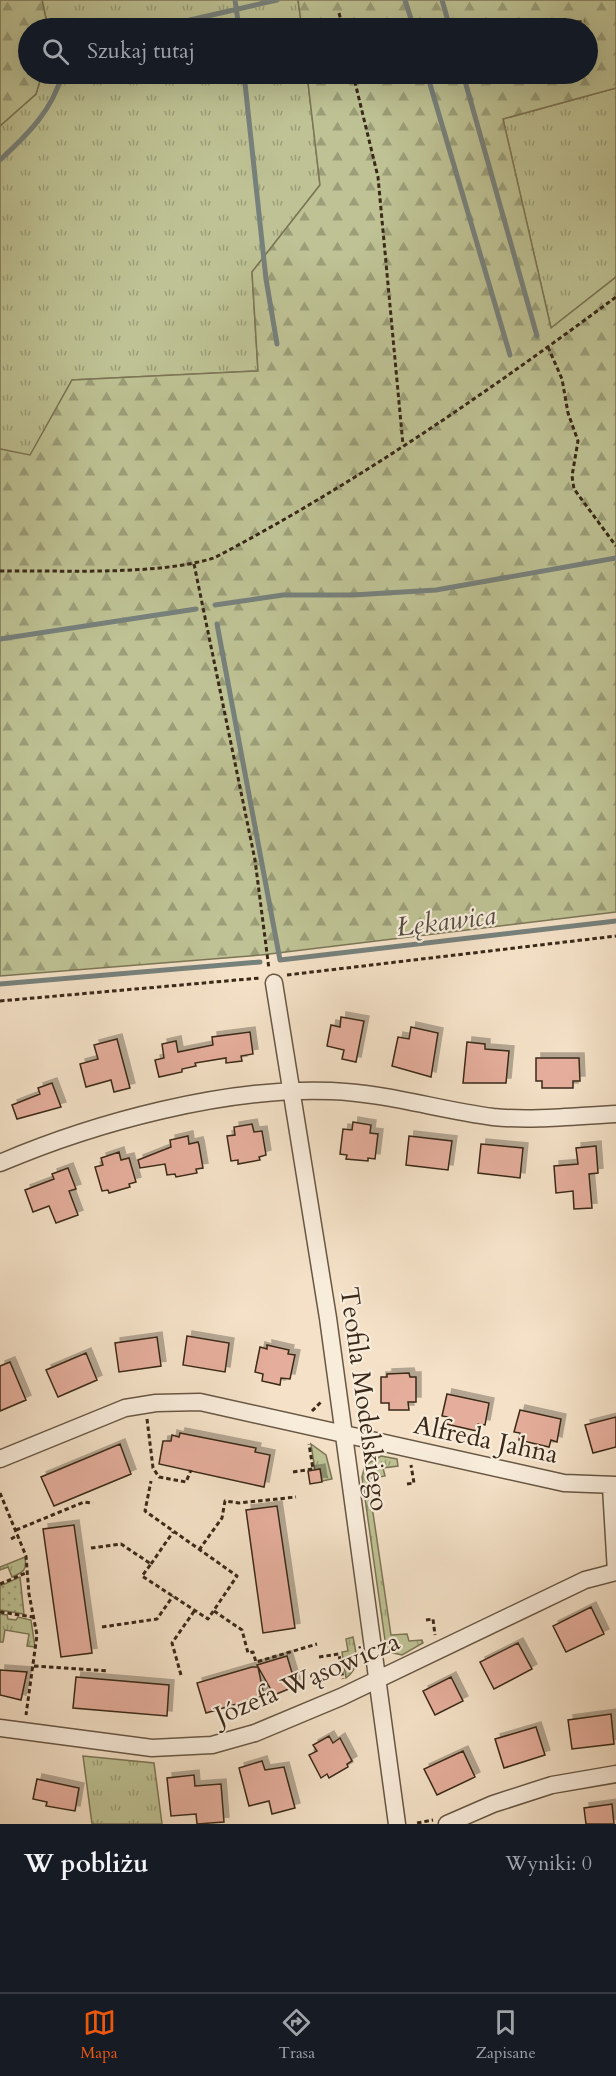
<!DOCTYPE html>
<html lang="pl">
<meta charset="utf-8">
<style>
body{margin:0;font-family:Cardo,serif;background:#242831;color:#f1f3f6}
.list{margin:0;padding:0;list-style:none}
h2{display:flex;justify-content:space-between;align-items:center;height:78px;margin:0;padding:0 24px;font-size:26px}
h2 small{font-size:20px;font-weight:400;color:#9ea1a6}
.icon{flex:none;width:33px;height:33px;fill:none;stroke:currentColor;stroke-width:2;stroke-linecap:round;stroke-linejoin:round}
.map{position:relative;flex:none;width:616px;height:1824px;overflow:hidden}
.search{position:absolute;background:#171b24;box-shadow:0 6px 24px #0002;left:18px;right:18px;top:18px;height:66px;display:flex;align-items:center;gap:15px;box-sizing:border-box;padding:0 21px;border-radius:33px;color:#9ea1a6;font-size:22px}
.sheet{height:168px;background:#171b24}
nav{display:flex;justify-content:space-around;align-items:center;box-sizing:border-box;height:84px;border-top:2px solid #363941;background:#171b24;font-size:16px;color:#9ea1a6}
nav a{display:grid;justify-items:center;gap:3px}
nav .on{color:#ea580c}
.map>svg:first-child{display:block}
.grass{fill:url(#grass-tufts);stroke:#7c7656;stroke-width:1.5}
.forest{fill:url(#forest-firs);stroke:#7c7656;stroke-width:1.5}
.park{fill:url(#park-dots);stroke:#7c7656;stroke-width:1.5}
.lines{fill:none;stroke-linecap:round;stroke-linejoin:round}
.stream{stroke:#77817c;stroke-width:5}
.building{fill:#e5ae9c;stroke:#3a2919;stroke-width:1.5;filter:url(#shadow)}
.street-casing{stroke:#685744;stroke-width:19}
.path{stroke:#3a2919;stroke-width:3;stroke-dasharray:4.5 3;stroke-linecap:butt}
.street{stroke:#f8ecdb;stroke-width:16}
.labels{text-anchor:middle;stroke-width:4.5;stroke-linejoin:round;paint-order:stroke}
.street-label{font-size:26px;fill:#3a2919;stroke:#f8ecdb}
.water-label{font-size:27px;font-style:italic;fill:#534e42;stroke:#f8ecdb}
</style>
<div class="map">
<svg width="616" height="1824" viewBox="0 0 616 1824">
<defs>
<pattern id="grass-tufts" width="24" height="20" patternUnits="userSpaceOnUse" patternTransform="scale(1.5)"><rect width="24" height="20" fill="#bec294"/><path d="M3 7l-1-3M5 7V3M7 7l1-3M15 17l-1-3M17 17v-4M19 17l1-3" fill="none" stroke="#9b9e78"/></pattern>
<pattern id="forest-firs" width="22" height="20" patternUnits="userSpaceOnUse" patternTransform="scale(1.5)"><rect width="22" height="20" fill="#bec294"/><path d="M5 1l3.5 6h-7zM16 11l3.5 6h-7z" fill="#9b9e78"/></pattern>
<pattern id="park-dots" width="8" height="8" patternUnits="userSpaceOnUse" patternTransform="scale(1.5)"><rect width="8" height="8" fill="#bec294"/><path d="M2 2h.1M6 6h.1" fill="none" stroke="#9b9e78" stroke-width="1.8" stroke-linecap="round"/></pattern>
<filter id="shadow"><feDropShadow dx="5" dy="-5" stdDeviation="0" flood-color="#0004"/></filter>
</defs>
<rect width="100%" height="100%" fill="#f4e1c7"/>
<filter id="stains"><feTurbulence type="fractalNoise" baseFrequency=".00333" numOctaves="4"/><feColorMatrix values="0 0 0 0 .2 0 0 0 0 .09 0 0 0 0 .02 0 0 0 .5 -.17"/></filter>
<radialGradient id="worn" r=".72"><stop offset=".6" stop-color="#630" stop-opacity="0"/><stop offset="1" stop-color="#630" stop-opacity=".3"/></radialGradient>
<!-- grass -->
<path class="grass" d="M42,0H298L302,28H48Z
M42,74H307L320,185L252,272L258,371L72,380L30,456L0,449V126L36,94Z
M616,88V277L551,328L503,119Z
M311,1444L326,1455L332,1479L322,1481L320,1469L315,1470Z
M381,1456L397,1459L398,1466L383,1468L385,1476L368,1479L391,1635L407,1634L409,1641L422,1640L423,1643L402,1655L389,1652L385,1640L362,1477L365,1465Z
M25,1557C27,1570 24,1572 12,1577L8,1567L0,1570V1567Z
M0,1614L7,1615L8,1619L16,1620L18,1617L31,1620L35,1647L27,1646L29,1634L5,1630L3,1642H0Z
M353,1637C356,1653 361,1667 346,1678L342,1652L348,1651L346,1639Z
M83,1756L154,1763L162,1824H92Z"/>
<!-- forest -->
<path class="forest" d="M0,0H42L48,28H28V74H42L36,94L0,126Z
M298,0H616V88L503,119L551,328L616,277V912L261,955L0,976V449L30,455L72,380L258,371L252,272L320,185L307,74H588V28H302Z"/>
<!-- park -->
<path class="park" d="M20,1577L24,1614L0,1610V1586Z"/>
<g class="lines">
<!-- stream -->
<path class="stream" d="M235,0L239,28
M405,0L414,28
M442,0L450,28
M155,28L277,0
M244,74L266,279L277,344
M427,74L510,355
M463,74L537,336
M0,160C27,135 53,110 62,74
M215,605L283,595H353L436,590L616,558
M217,624L280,960L616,921
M0,639L196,609
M0,984L260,962"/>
</g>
<!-- building -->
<path class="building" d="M341,1017L364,1021L356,1062L342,1059L344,1050L327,1046L331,1025L340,1027Z
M411,1027L438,1033L431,1077L392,1066L398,1037L409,1039Z
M250,1032L253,1054L241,1056L242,1061L226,1063V1058L195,1063L196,1066L182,1069V1072L159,1077L155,1060L164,1058L162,1044L176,1041L178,1052L213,1045L212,1037Z
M117,1039L130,1088L114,1092L111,1080L86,1087L80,1064L98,1059L94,1045Z
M467,1042L485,1044V1049L509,1051L506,1083H463Z
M536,1058H579L580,1081H573V1088H542V1081H536Z
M52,1083L61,1107L17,1119L12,1105L40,1094L38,1088Z
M353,1122L371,1125L370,1133L378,1134L375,1159L368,1158V1161L346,1159L347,1155L340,1154L343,1129L352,1130Z
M252,1124L254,1132L262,1131L266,1155L259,1157L260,1160L238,1164V1160L231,1161L227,1136L235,1135L234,1127Z
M188,1136L189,1144L198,1142L199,1145L203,1168L196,1169L197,1173L176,1177L175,1174L167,1175L165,1164L140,1168L138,1160L171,1147L170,1140Z
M409,1136L452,1141L448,1170L406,1165Z
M481,1144L523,1148L520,1178L478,1173Z
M596,1146L598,1173L589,1174L592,1208L574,1209L573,1191L556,1193L554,1166L578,1164L576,1148Z
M119,1152L121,1160L129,1158L136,1182L129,1184L130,1187L109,1193L108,1190L102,1191L95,1167L103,1165L101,1158Z
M68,1168L76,1189L69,1191L78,1215L56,1223L49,1206L33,1212L25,1190L54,1179L52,1174Z
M187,1336L229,1343L225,1372L183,1365Z
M157,1337L161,1366L119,1372L115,1343Z
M267,1345L289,1350L288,1354L295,1355L290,1379L281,1378L280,1385L262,1381L263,1374L255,1372L260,1347L267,1349Z
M86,1353L97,1380L58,1397L46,1370Z
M10,1362L26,1400L0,1411V1366Z
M409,1373L410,1377H416V1402H408L409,1410H389V1403H381V1377H387V1374Z
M447,1394L489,1403L485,1425L478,1424L477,1431L446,1424L448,1417L442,1416Z
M520,1410L561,1419L557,1442L551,1440L549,1447L519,1440L520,1433L514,1432Z
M616,1417V1447L593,1453L585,1425Z
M180,1433L256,1448L255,1452L270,1455L264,1487L159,1464L163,1441H171L172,1435L179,1437Z
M120,1444L131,1474L54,1506L41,1477Z
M320,1469L322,1482L310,1484L308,1471Z
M277,1506L295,1628L263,1633L246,1510Z
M74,1525L92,1653L61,1657L43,1529Z
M591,1607L604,1634L566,1652L553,1626Z
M518,1643L532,1669L494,1689L480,1662Z
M287,1656L296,1686L274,1695L257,1665Z
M252,1667H258L264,1696L206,1713L197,1683Z
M0,1670L27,1672L21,1700L0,1695Z
M76,1677L169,1685L167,1716L73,1708Z
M451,1677L463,1701L435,1715L423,1691Z
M611,1714L614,1744L572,1749L568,1720Z
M536,1727L545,1755L504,1768L495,1739Z
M329,1736L333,1743L340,1738L352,1761L347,1764L348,1767L329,1778L327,1774L321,1778L309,1755L317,1751L313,1745Z
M463,1751L475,1777L437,1795L424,1769Z
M262,1761L265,1770L284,1767L295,1808L272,1814L269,1801L249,1806L239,1768Z
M194,1775L195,1786L221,1784L224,1822L197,1824L196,1814L171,1816L167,1778Z
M37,1779L79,1788L75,1811L46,1806L47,1802L33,1799Z
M612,1804L614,1824H586L584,1808Z"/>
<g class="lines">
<defs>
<path id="street" d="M274,983L328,1318L397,1824
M0,1163C96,1122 226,1087 331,1091C386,1093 439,1110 493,1117C533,1121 576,1116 616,1114
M0,1459L125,1408L156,1403L200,1402L564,1483L616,1485
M611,1487L616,1572
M0,1728L152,1748L212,1745L255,1733L341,1697L585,1580L616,1572
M447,1824L493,1804L552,1785L616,1774"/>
</defs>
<!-- street casing -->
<use href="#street" class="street-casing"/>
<!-- path -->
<path class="path" d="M339,13L343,28
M525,28L585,21
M353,74L378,177L403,445
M548,347L562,379L568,413L578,441L572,476L574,489L616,546
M194,564L255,860L269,969
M0,571C64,570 154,576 214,558C355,484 488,392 616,297
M287,975L616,936
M0,1001L260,978
M312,1411L322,1401
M147,1419L153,1468L159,1477L186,1482L191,1470
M293,1472L313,1469L309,1444
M407,1484L414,1483L411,1465
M0,1493L26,1556L29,1594L37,1635L26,1715
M16,1530L84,1502L93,1503
M11,1539L18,1535
M91,1548L121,1544L151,1564L142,1576L208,1619L237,1576L145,1511L151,1481
M199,1550L222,1518L225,1501L239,1503L296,1497
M151,1564L173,1532
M0,1584L28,1572
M214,1611L242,1630L248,1653L253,1652L256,1662L317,1644
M0,1612L33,1617
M426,1620L433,1619L435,1635
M102,1627L157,1619L173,1596
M319,1657L339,1654L343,1679
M34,1666L108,1671
M181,1675L172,1643L195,1610
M417,1823L433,1820"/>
<!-- street -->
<use href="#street" class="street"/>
</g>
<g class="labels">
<!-- street labels -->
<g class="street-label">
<text transform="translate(365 1399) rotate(82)" y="9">Teofila Modelskiego</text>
<text transform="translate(486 1439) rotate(12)" y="9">Alfreda Jahna</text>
<text transform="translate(307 1678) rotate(-23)" y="9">Józefa Wąsowicza</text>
</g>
<!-- water labels -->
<g class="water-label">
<text transform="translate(446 921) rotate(-7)" y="9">Łękawica</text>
</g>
</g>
<rect width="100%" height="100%" filter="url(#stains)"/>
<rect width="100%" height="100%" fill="url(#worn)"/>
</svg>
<div class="search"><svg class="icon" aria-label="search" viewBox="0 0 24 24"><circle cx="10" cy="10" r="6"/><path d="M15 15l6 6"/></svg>Szukaj tutaj</div>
</div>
<section class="sheet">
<h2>W pobliżu<small>Wyniki: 0</small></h2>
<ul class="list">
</ul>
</section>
<nav>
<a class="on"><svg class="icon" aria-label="map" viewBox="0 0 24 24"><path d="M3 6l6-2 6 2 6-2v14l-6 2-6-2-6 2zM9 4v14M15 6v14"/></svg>Mapa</a>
<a><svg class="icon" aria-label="directions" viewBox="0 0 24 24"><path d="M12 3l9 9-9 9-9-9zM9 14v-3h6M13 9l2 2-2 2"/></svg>Trasa</a>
<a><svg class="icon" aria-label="saved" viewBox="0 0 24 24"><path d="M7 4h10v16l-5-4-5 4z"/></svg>Zapisane</a>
</nav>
